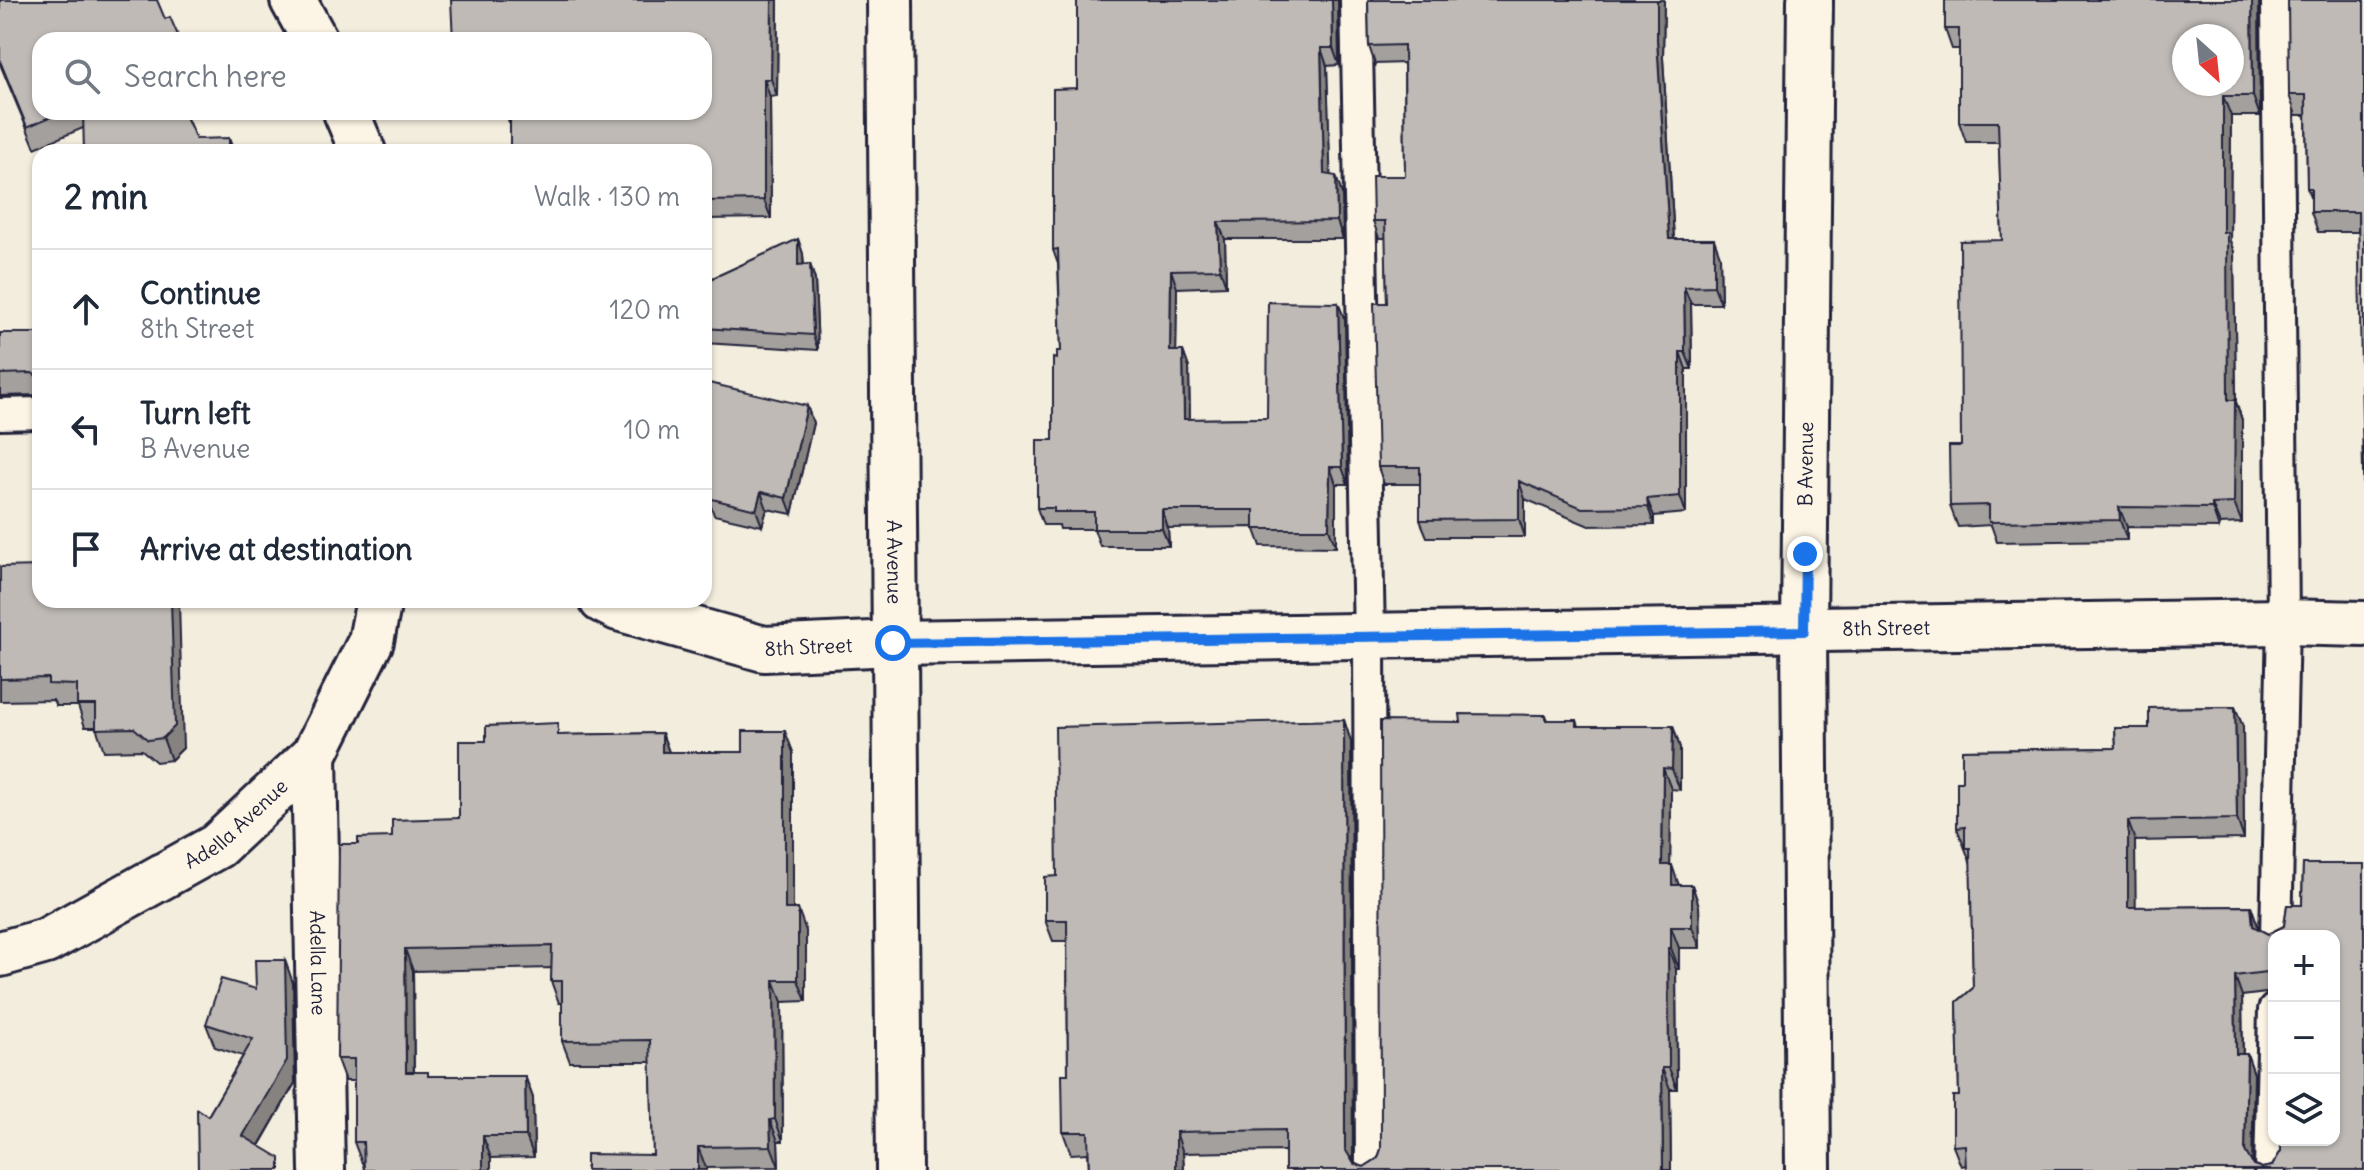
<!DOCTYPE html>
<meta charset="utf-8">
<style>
body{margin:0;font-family:Delius,sans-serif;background:#f6f6f7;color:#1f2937}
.controls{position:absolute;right:24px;bottom:24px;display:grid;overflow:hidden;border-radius:16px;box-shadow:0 2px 6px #0004}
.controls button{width:72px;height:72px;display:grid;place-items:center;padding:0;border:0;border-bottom:2px solid #e0e1e3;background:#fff;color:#1f2937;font:40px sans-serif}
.compass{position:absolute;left:2172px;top:24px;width:72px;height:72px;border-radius:50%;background:#fff;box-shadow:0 2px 6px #0004;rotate:153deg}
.stop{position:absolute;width:24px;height:24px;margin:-18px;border:6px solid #1a73e8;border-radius:50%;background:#fff}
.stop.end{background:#1a73e8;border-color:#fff;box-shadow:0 2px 8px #0008}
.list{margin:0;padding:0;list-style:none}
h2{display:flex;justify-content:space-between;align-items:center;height:104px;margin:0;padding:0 32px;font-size:34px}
h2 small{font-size:26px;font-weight:400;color:#747a83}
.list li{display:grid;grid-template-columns:52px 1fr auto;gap:24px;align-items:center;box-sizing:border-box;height:120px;padding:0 32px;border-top:2px solid #e0e1e3}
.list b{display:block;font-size:30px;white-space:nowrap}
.list p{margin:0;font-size:26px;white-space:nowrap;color:#747a83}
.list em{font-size:26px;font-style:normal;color:#747a83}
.icon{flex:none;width:44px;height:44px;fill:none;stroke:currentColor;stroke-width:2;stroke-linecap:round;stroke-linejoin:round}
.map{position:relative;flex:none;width:2364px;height:1170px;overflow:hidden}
.search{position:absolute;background:#fff;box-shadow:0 2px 6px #0004;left:32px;top:32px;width:680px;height:88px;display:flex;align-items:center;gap:20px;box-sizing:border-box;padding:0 28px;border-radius:24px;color:#747a83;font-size:30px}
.panel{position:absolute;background:#fff;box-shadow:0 2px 6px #0004;left:32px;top:144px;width:680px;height:464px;border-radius:24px}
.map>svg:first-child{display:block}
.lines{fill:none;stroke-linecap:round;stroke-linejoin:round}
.service-casing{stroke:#22223b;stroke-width:36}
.minor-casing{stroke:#22223b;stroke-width:50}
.tertiary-casing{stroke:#22223b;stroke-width:50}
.service{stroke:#fcf5e5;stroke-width:30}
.minor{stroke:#fcf5e5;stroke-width:44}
.tertiary{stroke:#fcf5e5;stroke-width:44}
.wall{fill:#a4a09d;stroke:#22223b;stroke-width:2;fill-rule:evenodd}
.shaded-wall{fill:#86827f;stroke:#22223b;stroke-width:2}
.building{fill:#bfbab6;stroke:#22223b;stroke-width:2;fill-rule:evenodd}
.route{stroke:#1a73e8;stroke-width:10}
.labels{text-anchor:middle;stroke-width:7;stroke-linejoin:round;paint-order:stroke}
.street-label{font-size:20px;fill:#22223b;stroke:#fcf5e5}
</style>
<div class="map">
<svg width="2364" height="1170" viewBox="0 0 2364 1170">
<rect width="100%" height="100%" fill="#f3edde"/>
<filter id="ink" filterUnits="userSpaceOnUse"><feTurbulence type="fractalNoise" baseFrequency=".0125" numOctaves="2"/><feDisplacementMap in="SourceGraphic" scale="16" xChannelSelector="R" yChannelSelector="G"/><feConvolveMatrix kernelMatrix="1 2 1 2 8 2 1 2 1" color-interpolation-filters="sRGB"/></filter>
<g filter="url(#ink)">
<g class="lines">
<defs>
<path id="service" d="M1356,0L1369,637L1371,1170
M0,414L40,413
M2276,936L2283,622L2277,0
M2270,1170L2274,1010"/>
<g id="minor">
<path id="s1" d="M890,0L899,1170"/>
<path id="s2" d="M314,755L322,1170"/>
<path id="s3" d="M1808,1170L1804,631L1810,0"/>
</g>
<g id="tertiary">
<path d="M293,0L315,40"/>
<path d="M346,112L363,152"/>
<path id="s4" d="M602,600L618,608L764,649L893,643L2283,622L2364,624"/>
<path id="s5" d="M0,954L46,941L217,846L314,755L371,641L379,600"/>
</g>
</defs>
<!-- service casing -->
<use href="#service" class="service-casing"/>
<!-- minor casing -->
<use href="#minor" class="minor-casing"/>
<!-- tertiary casing -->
<use href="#tertiary" class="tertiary-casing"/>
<!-- service -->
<use href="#service" class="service"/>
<!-- minor -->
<use href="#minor" class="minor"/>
<!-- tertiary -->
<use href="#tertiary" class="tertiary"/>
</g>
<!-- wall -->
<path class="wall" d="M0,0L40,112H184L196,139L234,152L83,128L35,148L0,64Z
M451,0H778L777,96L770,97L771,218L704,219V152L509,122L506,114L462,115L460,112H704Z
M1338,0L1339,65L1327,66L1330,175L1342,194L1343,239H1225L1226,286L1177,288L1176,351H1183L1189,368L1190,419L1267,418L1338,303L1345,320L1348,484H1336V547L1261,546L1254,527L1168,528L1169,546H1100L1094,529H1060L1059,525H1043L1037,508L1053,440L1057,359L1061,351L1058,264L1053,250L1077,88Z
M1368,0H1664L1663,58L1674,239L1720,256L1721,304H1691L1692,369H1686V513L1654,516V525L1589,526L1525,499V537H1427L1420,520V484H1384L1378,467L1387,303L1386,238H1379L1373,221L1405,176L1404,63L1375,64L1369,46Z
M2259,0L2260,116H2231L2230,241L2234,252L2236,402L2242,420V523L2220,524L2219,528L2127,527V540L1997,542L1991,525L1958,527L1950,506L1961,446L2002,240L1999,142H1966L1959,122V49H1952L1945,29Z
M2364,0L2358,232H2318L2311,212V199L2307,188L2306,115H2296L2289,95Z
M798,239L803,254L804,265L810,264L815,280L818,350L704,343V282Z
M0,333H40V395L0,396Z
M704,405L807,406L813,423L792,514L767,509L762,526L714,515L708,498L709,495L704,494Z
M0,567L183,748L171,760L156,762L142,750L104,751L96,727H85L78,706H56L53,700L0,701Z
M2235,707L2243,727L2244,839L2135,841V907L2251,906L2259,929L2268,934L2284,926L2287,905H2302L2303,864H2364V1170H1966V1165L1961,1166L1953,1146V1096H1959L1957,1002L1973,988L1971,864L1957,828V782H1962V750L2116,748L2115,728H2149V708ZM2274,936H2334V1140H2281V1151L2272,1166L2262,1168L2252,1164L2254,1074L2247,1054H2243L2242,996L2274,992Z
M1546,715L1548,720H1577L1579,726H1673L1680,748V790L1671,789L1670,865L1679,885H1692L1699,906L1700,948H1679V969H1676L1677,1089H1670L1671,1170H1285V1151L1183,1153L1184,1170H1089L1088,1153L1071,1154L1063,1132L1068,1074L1067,941H1053L1045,920L1057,876L1344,720L1351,742L1353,1163L1364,1167L1378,1158L1381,1149L1461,722Z
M662,733L669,752H793V909L806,931V1001L782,1002L783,1141H778L779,1167L706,1168V1170H586L653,1155L651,1062H570L562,1041V1003H559L551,981L552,968L413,971L414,1072L429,1076H525L533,1098L534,1157L491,1158V1170H364L363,1163H362L354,1142V1081H345L337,1059L358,844L392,837L459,818L486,741L562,735Z
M293,983L295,1083L259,1146L208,1116L243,1056L215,1047L206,1024L256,989Z"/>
<!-- shaded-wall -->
<path class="shaded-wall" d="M772,0H778L777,96L771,79Z
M1332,0H1338L1339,65L1333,48Z
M1657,0H1664L1663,58L1675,257L1669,239L1657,40Z
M2252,0H2259L2260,116L2253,96Z
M1321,48L1327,66L1331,191L1324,174Z
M764,79L770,97L771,218L764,200Z
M2223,96L2231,116L2230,241L2234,252L2236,402L2242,420V523L2234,503L2228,400L2223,232Z
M229,138L234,152H229Z
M1336,176L1342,194L1343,239L1337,221Z
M1218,222L1225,239L1226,286L1220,269Z
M798,239L803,254L804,280L798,265Z
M1714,239L1720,256L1721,304L1714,286Z
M810,264L815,280L818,350L813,335Z
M1171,270L1177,288L1176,369L1170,351Z
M1684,287L1691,304L1692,369L1685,352Z
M1338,303L1345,320L1348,484L1342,467Z
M1183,351L1189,368L1190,436L1184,419Z
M1680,352L1686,369V513L1680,496Z
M807,406L813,423L792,514L786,498Z
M1330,467L1336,484V547L1329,529Z
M1519,481L1525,499V537L1519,519Z
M761,492L767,509L762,526L756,510Z
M1647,499L1654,516V525L1648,507Z
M2212,504L2220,524L2219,528L2212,508Z
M2119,507L2127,527V540L2120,520Z
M1162,510L1168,528L1169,546L1162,529Z
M171,600H179L183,748L171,760L163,738Z
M2235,707L2243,727L2244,839L2237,819Z
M1344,720L1351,742L1353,1170L1345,1149Z
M1673,726L1680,748V790L1672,769Z
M785,731L793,752V931L785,909Z
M662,733L670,755L662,752Z
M1663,768L1671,789L1670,886L1662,865Z
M2128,821L2135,841L2136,927L2128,907Z
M1672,865L1679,886L1672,885Z
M1692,885L1699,906L1700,948L1692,927Z
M2251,906L2258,926L2261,945L2253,926Z
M798,909L806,931V1001L798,980Z
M1671,927L1679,948V969L1671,948Z
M1668,948L1676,969L1677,1089L1669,1068Z
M405,949L413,971L414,1094L406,1072Z
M285,960L293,983L295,1083L251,1159L243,1136Z
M2235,976L2242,996L2243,1074L2236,1054Z
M774,980L782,1002L783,1141L775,1119Z
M2247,1054L2254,1074L2252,1170L2245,1151Z
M1662,1068L1670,1089L1671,1170H1663Z
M525,1076L533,1098L534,1157L526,1136Z
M770,1120L778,1141L779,1167L771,1146Z
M1176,1132L1183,1153L1184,1170H1176Z
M483,1136L491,1158V1170H483Z
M698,1147L706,1168V1170H698Z"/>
<!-- building -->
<path class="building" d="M0,0H157L165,19L170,17L180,40H40V112H62L27,127L0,61Z
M451,0H772L771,79H764V200L704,201V152H510V112H704V40H453Z
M1077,0H1332L1333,48H1321L1324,174L1336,176L1337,221L1218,222L1220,269L1171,270L1170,351H1183L1184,419L1267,418L1268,302L1338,303L1342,467H1330L1329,529H1254V510H1162V529H1094V512H1054V508H1037V440H1053V358L1057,359V351H1061L1058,249L1053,250V89L1077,88Z
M1368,0H1657V40L1669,239H1714V286L1684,287L1685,352H1680V496L1647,499L1648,507L1582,508L1519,481V519L1420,520V467H1378L1374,303H1387L1385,221H1373L1372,176H1405L1404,45L1369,46Z
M1945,0H2252L2253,96H2223V232H2227L2228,400H2235L2234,503L2212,504V508L2119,507L2120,520L1989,522V505L1950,506L1949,446H1961L1960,241L2002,240L1998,122H1959V29H1945ZM2184,36H2232V84H2184Z
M2288,0H2364V525L2358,212H2311V188H2307L2306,95H2289Z
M83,112H184L196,139L229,138V152H84Z
M798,239V265L810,264L813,335L704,328V282Z
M0,333H40V378L32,373L0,374Z
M709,383L807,406L786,498L761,492L756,510L708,498L712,481L704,479V405Z
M40,566V600H171L175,726L163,738L148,740L134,728L96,729V705H77V685L48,684V678L0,679V567Z
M2235,707L2237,819L2128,821V907L2251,906L2253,926L2268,934L2284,926L2287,905H2302L2303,864H2364V1170H1966L1965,1145L1953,1146V1096H1959L1957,1002L1973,988L1970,848H1965V827L1957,828V782H1962V750L2116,748L2115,728H2149V708ZM2274,936H2334V1140H2281V1151L2272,1166L2262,1168L2253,1165L2245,1151L2247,1054H2236L2235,976L2266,972L2274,973Z
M1460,714L1546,715V720H1577V726H1673L1672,769L1663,768L1662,865H1672V885H1692V927H1671V948H1668L1669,1068H1662L1663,1170H1285V1130L1176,1132V1170H1089L1088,1132H1063L1062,1074H1068L1067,920H1045V877L1057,876L1055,727L1344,720L1345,1149L1354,1164L1364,1167L1378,1158L1381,1149L1380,721L1461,722Z
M558,723V735L662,733V752H743V731H785V909H798V980H774L775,1119L770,1120L771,1146L698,1147V1170H586V1154L653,1155L650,1040L562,1041V981H551L552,946L405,949L406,1072H428V1076H525L526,1136H483V1170H364L363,1142H354V1059H337L339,844H358V838L392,837V820L459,818V741H486V726Z
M255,960H285L287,1060L243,1136L280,1158V1170H198L197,1109L208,1116L253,1039L206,1024L221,979L256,989Z"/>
</g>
<g class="lines" filter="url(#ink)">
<!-- route -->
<path class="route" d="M893,643L1804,631L1805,554"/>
</g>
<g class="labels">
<!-- street labels -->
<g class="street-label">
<text dy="7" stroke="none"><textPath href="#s3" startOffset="706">B Avenue</textPath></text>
<text dy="7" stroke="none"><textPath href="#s1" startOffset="562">A Avenue</textPath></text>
<text dy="7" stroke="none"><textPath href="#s4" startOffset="1292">8th Street</textPath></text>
<text dy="7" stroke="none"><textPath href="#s4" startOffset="214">8th Street</textPath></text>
<text dy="7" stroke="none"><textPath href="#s5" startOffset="272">Adella Avenue</textPath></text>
<text dy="7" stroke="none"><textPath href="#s2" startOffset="208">Adella Lane</textPath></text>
</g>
</g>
</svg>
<div class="controls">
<button>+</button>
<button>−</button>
<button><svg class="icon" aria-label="layers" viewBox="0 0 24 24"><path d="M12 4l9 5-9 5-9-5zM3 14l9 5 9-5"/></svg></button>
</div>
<svg class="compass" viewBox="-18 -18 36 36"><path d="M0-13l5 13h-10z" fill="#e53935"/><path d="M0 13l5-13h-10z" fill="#747a83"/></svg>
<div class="stop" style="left:893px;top:643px"></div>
<div class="stop end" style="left:1805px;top:554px"></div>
<div class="search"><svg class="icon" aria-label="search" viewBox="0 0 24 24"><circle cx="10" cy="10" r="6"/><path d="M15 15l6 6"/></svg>Search here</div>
<section class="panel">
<h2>2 min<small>Walk · 130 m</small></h2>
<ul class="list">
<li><svg class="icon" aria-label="ahead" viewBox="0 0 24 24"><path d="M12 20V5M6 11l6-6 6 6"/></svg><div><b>Continue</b><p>8th Street</p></div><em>120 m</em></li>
<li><svg class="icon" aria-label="left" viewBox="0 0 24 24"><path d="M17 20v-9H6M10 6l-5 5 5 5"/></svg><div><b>Turn left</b><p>B Avenue</p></div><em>10 m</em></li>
<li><svg class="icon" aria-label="arrive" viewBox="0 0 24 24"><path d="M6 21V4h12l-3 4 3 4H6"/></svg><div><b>Arrive at destination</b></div></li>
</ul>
</section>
</div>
